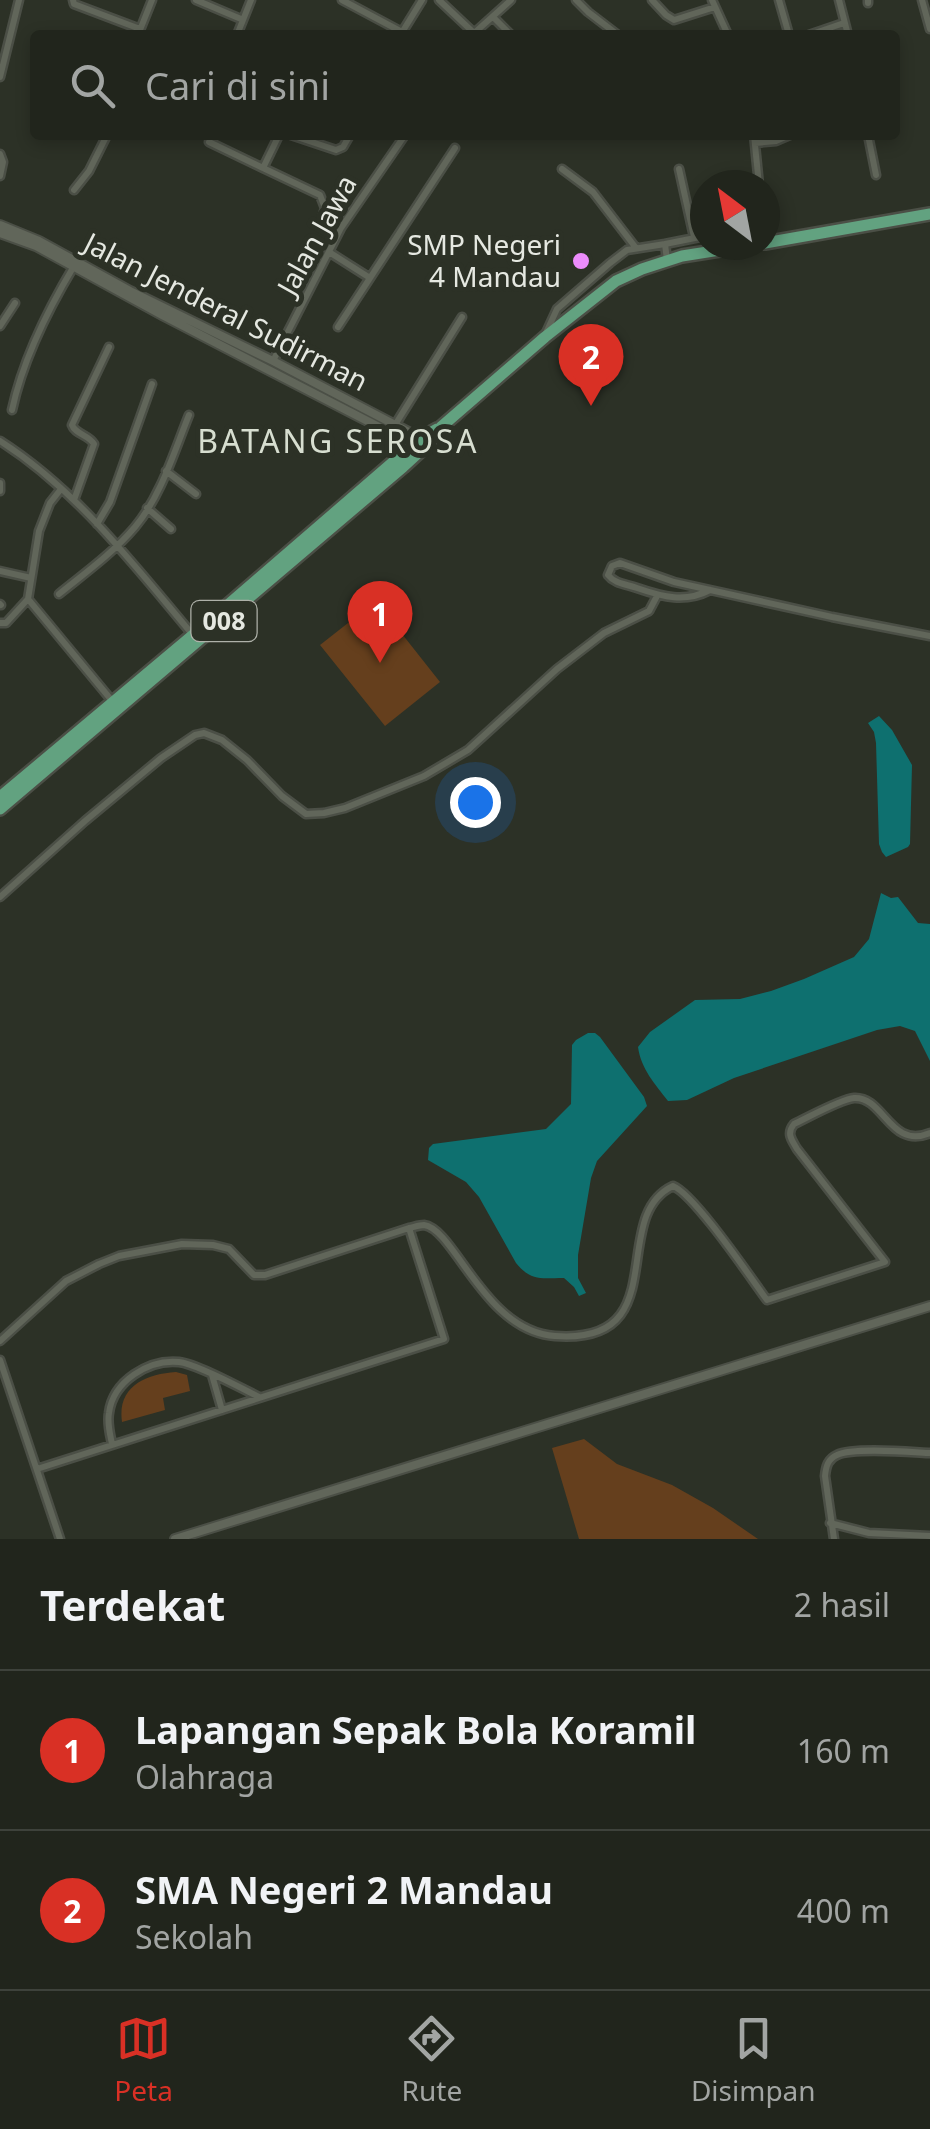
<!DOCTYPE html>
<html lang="id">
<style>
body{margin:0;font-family:"Noto Sans",sans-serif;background:#292d25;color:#f1f3f6}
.compass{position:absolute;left:690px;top:170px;width:90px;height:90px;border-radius:50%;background:#21251c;box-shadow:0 5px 15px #0003;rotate:328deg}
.you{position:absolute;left:475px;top:802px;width:35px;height:35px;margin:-25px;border:8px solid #fff;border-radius:50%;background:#1a73e8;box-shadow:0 0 0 15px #1a73e833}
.badge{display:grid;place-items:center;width:65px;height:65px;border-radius:50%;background:#d93025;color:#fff;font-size:32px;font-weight:700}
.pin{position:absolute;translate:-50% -82px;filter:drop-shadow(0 2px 5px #0008)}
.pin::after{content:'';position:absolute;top:52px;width:35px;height:30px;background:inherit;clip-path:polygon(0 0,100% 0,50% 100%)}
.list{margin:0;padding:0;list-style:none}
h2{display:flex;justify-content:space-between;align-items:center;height:130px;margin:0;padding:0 40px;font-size:42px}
h2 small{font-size:32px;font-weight:400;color:#a2a5a3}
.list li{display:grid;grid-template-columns:65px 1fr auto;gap:30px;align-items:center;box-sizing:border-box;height:160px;padding:0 40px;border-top:2px solid #3e423b}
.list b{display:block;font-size:38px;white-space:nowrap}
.list p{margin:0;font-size:32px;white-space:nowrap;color:#a2a5a3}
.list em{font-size:32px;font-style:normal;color:#a2a5a3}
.icon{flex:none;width:55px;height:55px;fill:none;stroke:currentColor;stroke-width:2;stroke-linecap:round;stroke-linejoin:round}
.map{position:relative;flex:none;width:930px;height:1539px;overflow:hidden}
.search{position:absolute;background:#21251c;box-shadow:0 5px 15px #0003;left:30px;right:30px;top:30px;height:110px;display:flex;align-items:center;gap:25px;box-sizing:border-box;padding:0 35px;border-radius:10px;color:#a2a5a3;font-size:38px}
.sheet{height:450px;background:#21251c}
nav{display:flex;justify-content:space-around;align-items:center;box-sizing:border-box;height:140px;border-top:2px solid #3e423b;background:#21251c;font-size:28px;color:#a2a5a3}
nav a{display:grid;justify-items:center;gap:5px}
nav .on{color:#d93025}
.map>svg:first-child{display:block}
.green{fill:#653f1d}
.water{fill:#0e706f}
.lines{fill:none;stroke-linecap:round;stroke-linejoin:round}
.minor-casing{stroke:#4b4f46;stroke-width:11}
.tertiary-casing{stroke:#4b4f46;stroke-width:12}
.trunk-casing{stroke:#4b4f46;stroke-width:16}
.minor{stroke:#61665a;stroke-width:6}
.tertiary{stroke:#61665a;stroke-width:8}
.trunk{stroke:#62a280;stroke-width:11}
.poi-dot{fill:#ec8cfb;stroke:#2c3126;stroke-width:4}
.labels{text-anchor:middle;stroke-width:10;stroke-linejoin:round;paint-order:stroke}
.shield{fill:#2c3126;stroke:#aeb1a9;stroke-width:2.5}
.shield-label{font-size:25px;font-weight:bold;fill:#e5e8e1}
.street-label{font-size:28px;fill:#e5e8e1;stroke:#2c3126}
.poi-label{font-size:28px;fill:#e5e8e1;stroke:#2c3126;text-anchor:end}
.quarter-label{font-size:32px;letter-spacing:2.5px;fill:#d7ded0;stroke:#2c3126}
</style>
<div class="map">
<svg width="930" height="1539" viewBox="0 0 930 1539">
<rect width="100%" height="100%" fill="#2c3126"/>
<!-- green -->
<path class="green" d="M376,601L440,682L385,726L320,645Z
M176,1372L187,1375L190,1391L163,1398L165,1410L122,1422C117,1387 145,1374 176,1372Z
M584,1439L617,1464L672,1485L713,1508L758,1539H579L552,1448Z"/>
<!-- water -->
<path class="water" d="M879,716L892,730L912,765L910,844L908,847L886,857L882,852L879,844L876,743L874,732L868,723Z
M881,893L891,898L898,897L918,923L930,924V1061L915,1031L900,1026L877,1030L734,1078L687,1100L668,1101C655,1084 641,1069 638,1047L650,1032L695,1000L740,999L771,991L804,979L854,957L869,939Z
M588,1033H595L600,1037L644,1097L647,1106L597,1161L591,1178L578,1255V1278L586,1293L579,1296L574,1287L564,1278C541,1278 532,1282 516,1263L479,1197L466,1182L428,1160L429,1148L433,1144L546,1129L571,1104L572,1045L576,1040Z"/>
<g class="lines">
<defs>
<path id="minor" d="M73,0L74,4L140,29
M196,0L241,19
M342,0L402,32
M439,0L474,33
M576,0L588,12L618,35
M652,0L666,15L674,20L715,7
M712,0L728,35
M779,0L789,35
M839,0L848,35
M868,0V3
M922,0L930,29
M493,17L511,35
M401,34L422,0
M138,35L152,0
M237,35L251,0
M472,35L511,0
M809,35L844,23
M0,77L19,0
M291,135L336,150L343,147L350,135
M754,135L759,185
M868,135L876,175
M209,142L263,168L279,135
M755,143L776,141L790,135
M0,154L3,162L0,176
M263,168L320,195L325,208L323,215L341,228
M562,169L593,192L636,248
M679,169L694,237
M74,190L89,171L107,135
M665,244L705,236
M329,252L370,278
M0,326L15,303
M338,327L455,148
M545,335L557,309L610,263L627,250L665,244L667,260
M273,361L341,228L405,135
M12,410C23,359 47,311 74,266
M395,425L462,317
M0,441C77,490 134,565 192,634
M166,471L196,494
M0,483V491
M74,500L94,444C89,435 75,434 72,425L109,347
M147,508L171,529
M97,524L110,502L152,384
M0,571L31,578
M710,590C685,603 663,597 637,588C626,584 615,584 608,575L612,566L620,563L674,582L832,617L930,636
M59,594C85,573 113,553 135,527C161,496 174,452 189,415
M28,599L113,702
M0,604L1,605
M0,623H6L28,599L39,531L50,503L61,489
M0,897L85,821L161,758L195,735L204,733L222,740L247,760L282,796L306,814L324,813L345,808L424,776L468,750L557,669L604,633L649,611L657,596
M409,1228C414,1227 419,1225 424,1225C455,1229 484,1331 555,1336C676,1345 607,1217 673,1186C694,1194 750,1277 767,1300L885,1262L797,1149C792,1140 786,1134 794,1124C807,1118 841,1099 854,1098C884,1096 890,1150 930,1133
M0,1341L66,1281L99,1264L119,1256L182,1244L213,1245L229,1249L254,1275H265L409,1228L444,1339L37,1469
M0,1360L60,1539
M212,1375L222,1410
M112,1444C110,1434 107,1423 109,1413C113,1381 149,1359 179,1362C197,1364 241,1388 259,1397
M830,1523L869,1533L930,1536
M834,1539L825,1476C826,1466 828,1459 837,1455C853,1447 910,1452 930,1453"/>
<path id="tertiary" d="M0,225L39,241L130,291L273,361L424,440
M0,233L36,246L164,316L414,445
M175,1539L930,1306"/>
<path id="trunk" d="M765,243L930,214
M0,797L193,635L421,438L437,429
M0,809L403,467L428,444L441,427L545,337L616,281L642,269L682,256L752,245"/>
</defs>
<!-- minor casing -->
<use href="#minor" class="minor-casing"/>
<!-- tertiary casing -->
<use href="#tertiary" class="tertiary-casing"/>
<!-- trunk casing -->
<use href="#trunk" class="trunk-casing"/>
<!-- minor -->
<use href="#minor" class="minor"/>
<!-- tertiary -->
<use href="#tertiary" class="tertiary"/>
<!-- trunk -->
<use href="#trunk" class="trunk"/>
</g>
<!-- markers -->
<circle class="poi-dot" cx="581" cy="261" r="10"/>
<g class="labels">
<!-- shield labels -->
<rect class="shield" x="191.5" y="601" width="65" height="40" rx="8"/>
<g class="shield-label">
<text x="224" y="630">008</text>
</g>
<!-- street labels -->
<g class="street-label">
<text transform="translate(317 235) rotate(-61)" y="10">Jalan Jawa</text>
<text transform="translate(226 312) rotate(27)" y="10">Jalan Jenderal Sudirman</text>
</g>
<!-- poi labels -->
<g class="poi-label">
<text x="561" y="255">SMP Negeri<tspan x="561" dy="32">4 Mandau</tspan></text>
</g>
<!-- quarter labels -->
<g class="quarter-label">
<text x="338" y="453">BATANG SEROSA</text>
</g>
</g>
</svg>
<svg class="compass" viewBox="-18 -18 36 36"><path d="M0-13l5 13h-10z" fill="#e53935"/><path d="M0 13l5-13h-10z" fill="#a2a5a3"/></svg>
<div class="you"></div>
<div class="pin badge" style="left:380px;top:663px">1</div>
<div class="pin badge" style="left:591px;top:406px">2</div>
<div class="search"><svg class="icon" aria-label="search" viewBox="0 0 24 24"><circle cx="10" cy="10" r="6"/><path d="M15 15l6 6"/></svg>Cari di sini</div>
</div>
<section class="sheet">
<h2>Terdekat<small>2 hasil</small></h2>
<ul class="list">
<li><span class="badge">1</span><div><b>Lapangan Sepak Bola Koramil</b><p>Olahraga</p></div><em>160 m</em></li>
<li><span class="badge">2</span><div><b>SMA Negeri 2 Mandau</b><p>Sekolah</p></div><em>400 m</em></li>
</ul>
</section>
<nav>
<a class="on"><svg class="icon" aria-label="map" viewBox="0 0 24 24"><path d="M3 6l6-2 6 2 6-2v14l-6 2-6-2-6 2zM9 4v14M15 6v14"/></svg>Peta</a>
<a><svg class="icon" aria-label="directions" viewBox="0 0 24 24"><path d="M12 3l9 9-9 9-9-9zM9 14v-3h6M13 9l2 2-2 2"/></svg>Rute</a>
<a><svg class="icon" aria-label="saved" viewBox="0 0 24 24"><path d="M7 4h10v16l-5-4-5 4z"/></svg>Disimpan</a>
</nav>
